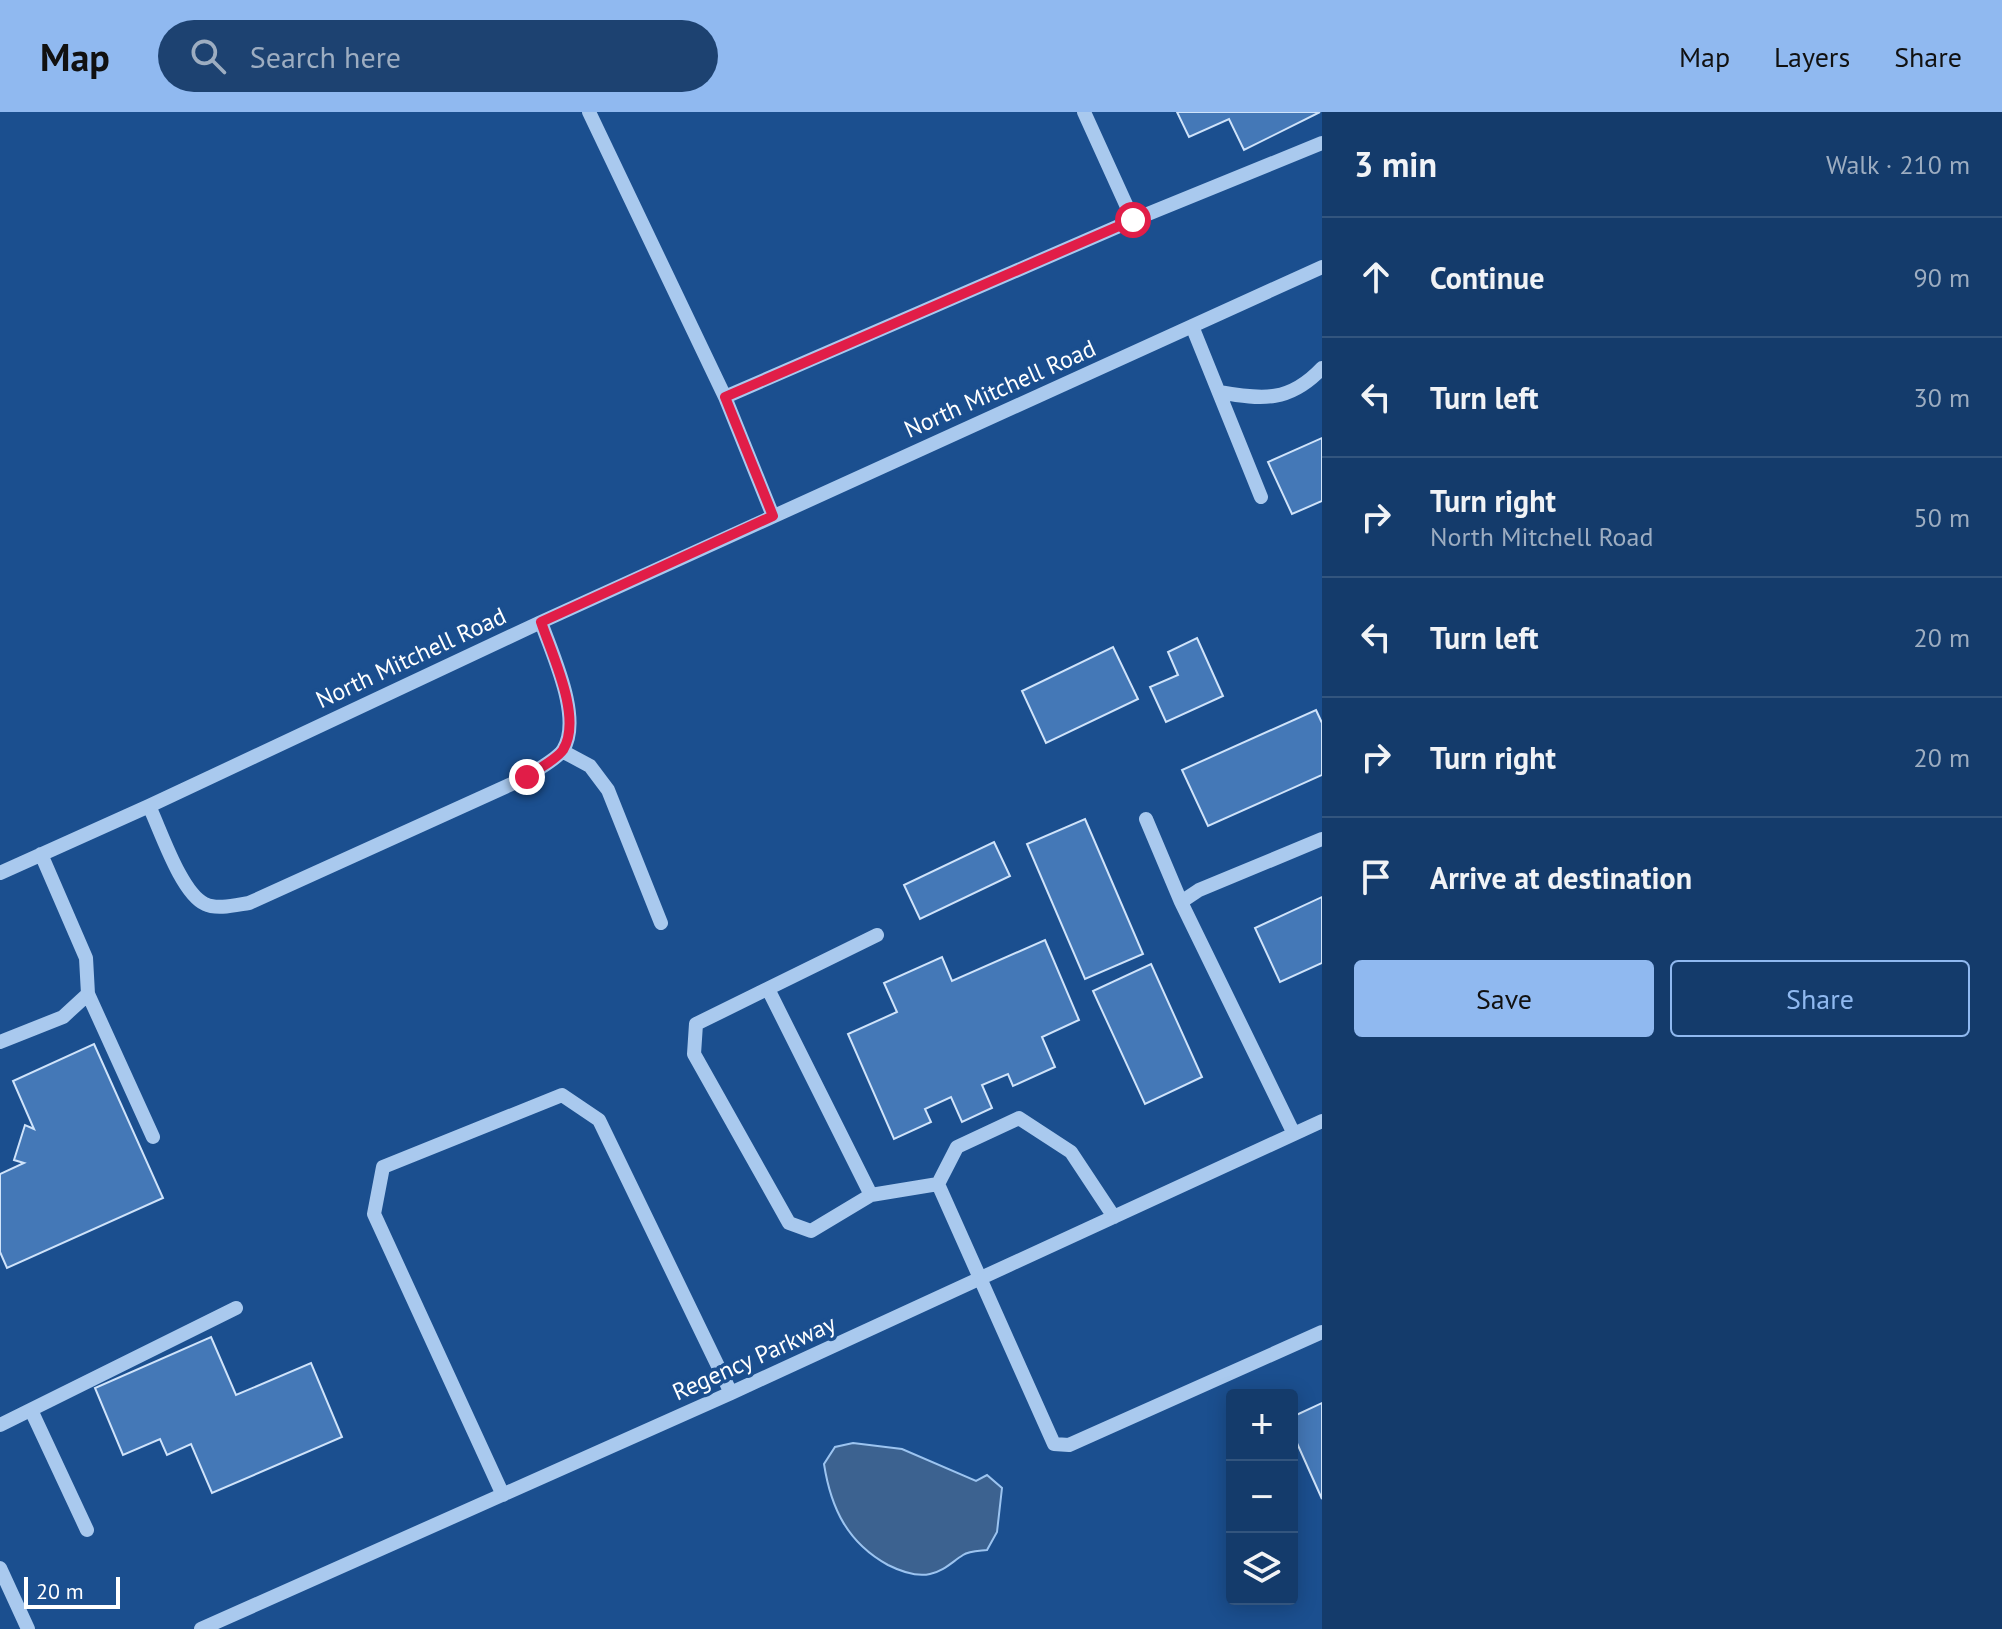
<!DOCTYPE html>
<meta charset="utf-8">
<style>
body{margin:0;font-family:"PT Sans",sans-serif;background:#1d4271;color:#f1f3f6}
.controls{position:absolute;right:24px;bottom:24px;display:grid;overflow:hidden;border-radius:8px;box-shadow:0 4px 20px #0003}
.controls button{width:72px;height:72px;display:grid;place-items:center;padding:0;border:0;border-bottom:2px solid #33557e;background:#143b6b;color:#f1f3f6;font:40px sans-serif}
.scale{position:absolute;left:24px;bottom:20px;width:96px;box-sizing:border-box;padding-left:8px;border:4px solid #fff;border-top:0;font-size:22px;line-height:28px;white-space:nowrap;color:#fff;-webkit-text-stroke:6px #1b4f8f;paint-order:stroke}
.stop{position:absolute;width:24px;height:24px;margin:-18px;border:6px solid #e11d48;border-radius:50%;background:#fff}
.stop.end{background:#e11d48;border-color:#fff;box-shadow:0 2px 8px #0008}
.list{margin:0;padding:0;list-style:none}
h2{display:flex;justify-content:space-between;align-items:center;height:104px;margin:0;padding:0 32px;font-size:34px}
h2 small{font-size:26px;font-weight:400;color:#9dadc1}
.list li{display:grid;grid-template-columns:52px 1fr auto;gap:24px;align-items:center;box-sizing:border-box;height:120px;padding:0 32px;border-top:2px solid #33557e}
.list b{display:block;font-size:30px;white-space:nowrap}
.list p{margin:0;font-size:26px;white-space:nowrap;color:#9dadc1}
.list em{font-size:26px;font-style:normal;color:#9dadc1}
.actions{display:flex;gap:16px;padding:24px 32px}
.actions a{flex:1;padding:18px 0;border:2px solid #90b9f0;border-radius:8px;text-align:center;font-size:28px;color:#90b9f0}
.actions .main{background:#90b9f0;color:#111}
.icon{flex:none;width:44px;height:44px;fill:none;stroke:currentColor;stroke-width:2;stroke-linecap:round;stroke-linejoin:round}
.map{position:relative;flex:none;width:1322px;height:1517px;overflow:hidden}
header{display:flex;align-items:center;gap:48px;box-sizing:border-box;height:112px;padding:0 40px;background:#90b9f0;color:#111}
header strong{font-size:38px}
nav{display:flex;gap:44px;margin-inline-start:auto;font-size:28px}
.search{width:560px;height:72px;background:#1d4271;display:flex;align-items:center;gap:20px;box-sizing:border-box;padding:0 28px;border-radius:44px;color:#9dadc1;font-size:30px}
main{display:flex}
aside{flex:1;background:#143b6b}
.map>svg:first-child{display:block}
.water{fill:#3c6290;stroke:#9cc4f0;stroke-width:2}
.building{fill:#4478b7;stroke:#cfe3fa;stroke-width:2}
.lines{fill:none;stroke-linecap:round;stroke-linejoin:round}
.minor{stroke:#a9c9ee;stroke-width:14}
.route{stroke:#e11d48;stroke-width:10}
.labels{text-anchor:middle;stroke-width:7;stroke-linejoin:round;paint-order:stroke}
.street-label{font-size:24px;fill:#fff;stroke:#1b4f8f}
</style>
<header>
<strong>Map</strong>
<div class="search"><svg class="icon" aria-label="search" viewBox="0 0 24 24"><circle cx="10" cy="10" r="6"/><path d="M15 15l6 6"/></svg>Search here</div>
<nav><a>Map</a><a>Layers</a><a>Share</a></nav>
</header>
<main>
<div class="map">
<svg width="1322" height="1517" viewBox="0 0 1322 1517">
<rect width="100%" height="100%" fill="#1b4f8f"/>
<!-- water -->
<path class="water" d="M853,1331L902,1337L976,1369L987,1363L1002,1376L997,1420L987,1438C979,1439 969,1439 963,1443C952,1450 944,1459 930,1462C917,1465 900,1459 888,1453C848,1431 831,1397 824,1352L835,1335Z"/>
<!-- building -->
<path class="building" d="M1177,0H1320L1244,38L1229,7L1189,25Z
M1322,326V389L1292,402L1268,350Z
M1197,526L1223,584L1166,610L1150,575L1178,563L1168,540Z
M1113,535L1138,587L1046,631L1022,579Z
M1316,598L1322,611V663L1208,714L1182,658Z
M1085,707L1143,842L1085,867L1027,732Z
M994,730L1010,764L920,807L904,773Z
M1322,785V851L1280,870L1255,816Z
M1045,828L1079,908L1042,925L1055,955L1013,974L1008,962L982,973L992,996L962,1010L951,985L925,997L931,1010L894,1027L848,922L897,900L884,871L942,845L952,869Z
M1151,852L1202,965L1145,992L1093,879Z
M94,932L163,1086L7,1156L0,1140V1062L24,1051L14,1048L25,1013L34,1017L13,969Z
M211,1225L236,1283L311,1251L342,1325L212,1381L191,1332L167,1343L160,1327L123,1343L95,1276Z
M1322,1291V1387L1292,1320V1305Z"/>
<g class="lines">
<!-- minor -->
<path class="minor" d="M589,0L725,285L1133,108L1084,0
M1133,108L1322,31
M1192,214L1261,385
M1219,280C1263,288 1290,290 1322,256
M725,285L773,404
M562,639L590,654L608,678L661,811
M149,694C161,719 181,781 205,792C217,798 236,793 249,791L527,665C537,657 556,648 563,638C583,606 552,542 541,510
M1146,707L1181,790
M0,761L149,694L541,510L1322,155
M877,823L696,912L694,942L789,1111L811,1119L871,1083L938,1072
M768,877L871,1083
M88,882L153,1025
M0,930L63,905L88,882L86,846L41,742
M1294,1022L1181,790L1199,778L1322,727
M1114,1105L1071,1040L1019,1006L957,1035L938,1072L1054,1332L1069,1333L1322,1220
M31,1298L87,1418
M0,1313L236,1196
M503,1383L374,1102L383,1055L562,983L599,1008L731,1281
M0,1456L28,1517
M201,1517L731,1281L1322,1009"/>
</g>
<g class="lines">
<!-- route -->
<path class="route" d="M527,665C537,657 556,648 563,638C583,606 552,543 541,510L773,404L725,285L1133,108"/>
</g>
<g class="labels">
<!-- street labels -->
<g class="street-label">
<text transform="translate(1000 277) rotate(-24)" y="8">North Mitchell Road</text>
<text transform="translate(411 546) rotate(-25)" y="8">North Mitchell Road</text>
<text transform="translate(754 1246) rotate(-24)" y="8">Regency Parkway</text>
</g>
</g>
</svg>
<div class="controls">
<button>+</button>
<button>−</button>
<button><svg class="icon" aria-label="layers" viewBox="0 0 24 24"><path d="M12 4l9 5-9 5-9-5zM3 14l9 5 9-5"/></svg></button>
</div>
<div class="scale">20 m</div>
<div class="stop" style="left:1133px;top:108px"></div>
<div class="stop end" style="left:527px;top:665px"></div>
</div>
<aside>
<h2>3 min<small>Walk · 210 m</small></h2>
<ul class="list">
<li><svg class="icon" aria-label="ahead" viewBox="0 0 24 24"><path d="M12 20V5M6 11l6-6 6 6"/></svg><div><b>Continue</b></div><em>90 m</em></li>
<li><svg class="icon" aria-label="left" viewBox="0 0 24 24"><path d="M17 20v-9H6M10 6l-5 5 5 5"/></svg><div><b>Turn left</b></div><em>30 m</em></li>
<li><svg class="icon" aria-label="right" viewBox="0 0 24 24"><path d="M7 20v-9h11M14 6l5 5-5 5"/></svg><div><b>Turn right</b><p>North Mitchell Road</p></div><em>50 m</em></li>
<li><svg class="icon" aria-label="left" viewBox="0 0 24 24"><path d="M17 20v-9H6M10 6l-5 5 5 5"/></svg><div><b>Turn left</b></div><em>20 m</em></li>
<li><svg class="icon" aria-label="right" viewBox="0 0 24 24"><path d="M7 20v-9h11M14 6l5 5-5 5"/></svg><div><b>Turn right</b></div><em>20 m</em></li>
<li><svg class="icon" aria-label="arrive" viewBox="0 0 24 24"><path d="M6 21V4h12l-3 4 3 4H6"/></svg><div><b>Arrive at destination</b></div></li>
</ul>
<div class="actions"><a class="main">Save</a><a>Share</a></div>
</aside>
</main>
